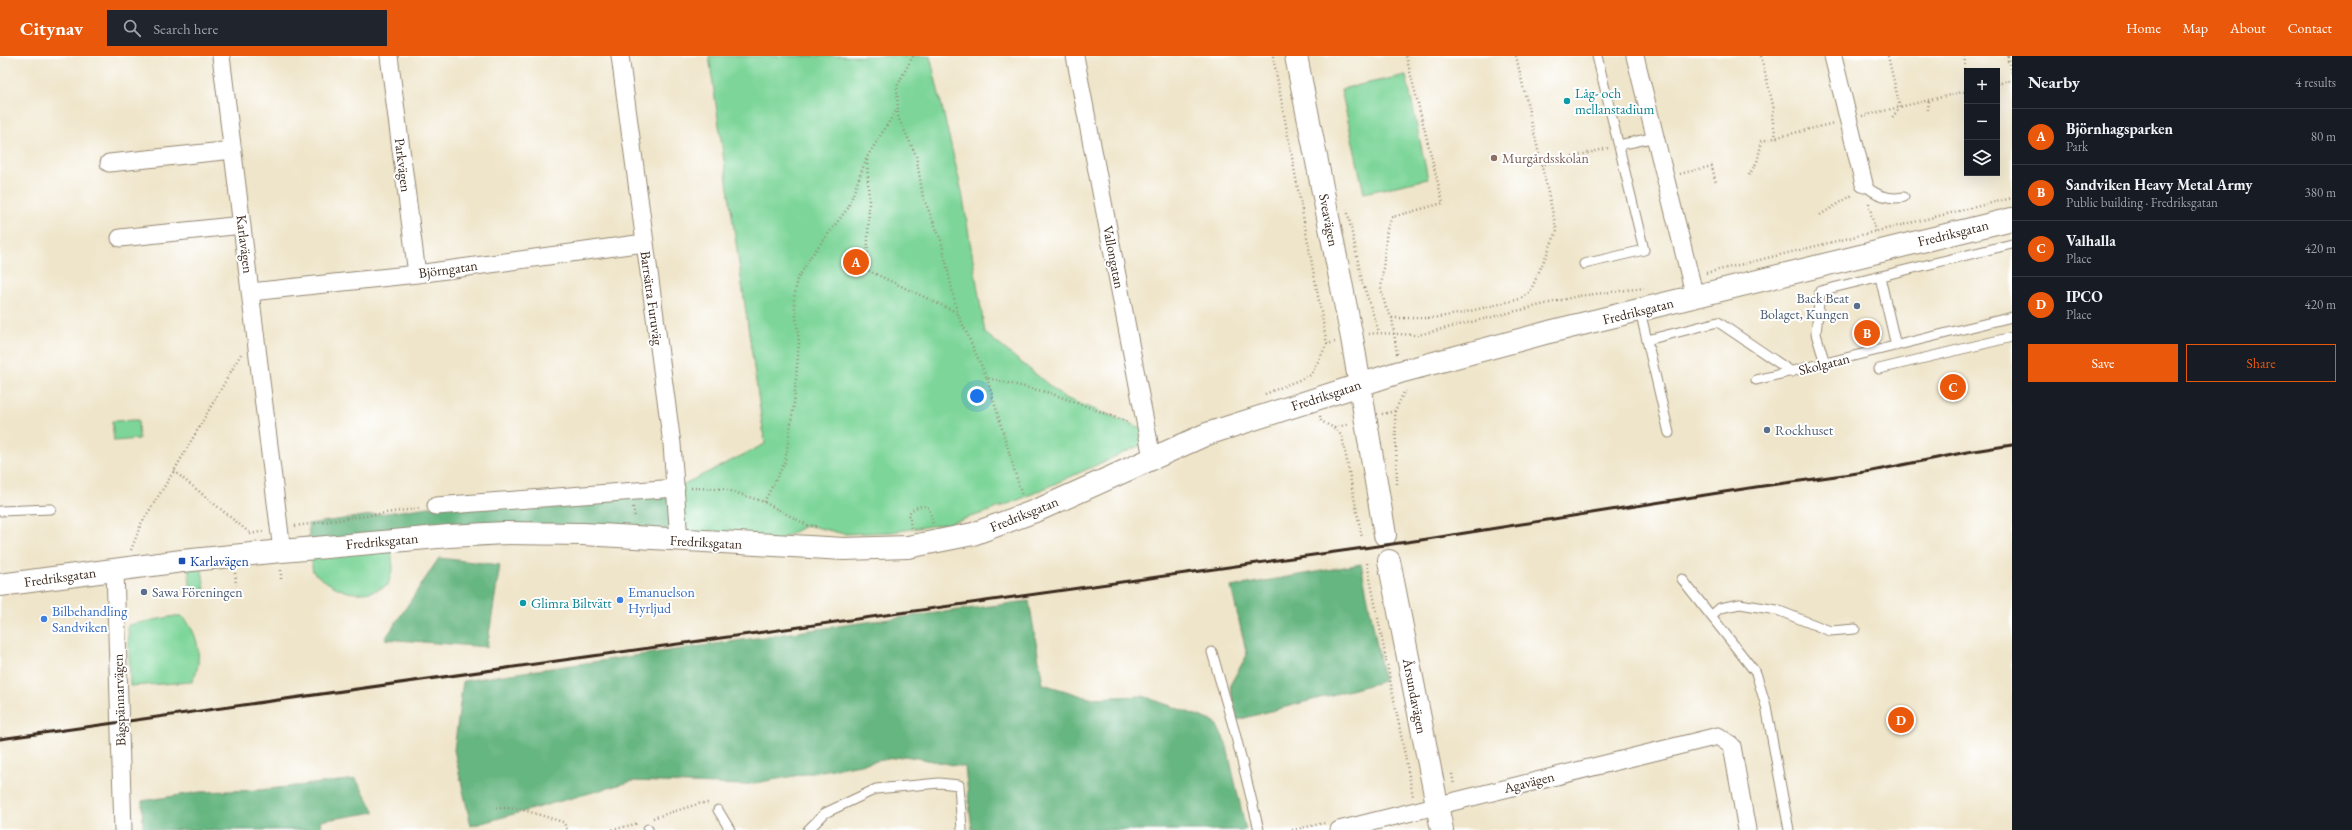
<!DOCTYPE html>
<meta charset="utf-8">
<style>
body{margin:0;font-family:"EB Garamond",serif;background:#20242c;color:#f1f3f6}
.controls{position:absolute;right:12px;top:12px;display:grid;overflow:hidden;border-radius:0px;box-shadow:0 4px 16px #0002}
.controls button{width:36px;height:36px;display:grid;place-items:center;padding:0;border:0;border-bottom:1px solid #363941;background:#171b24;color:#f1f3f6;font:20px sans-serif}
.you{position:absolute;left:977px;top:340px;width:14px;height:14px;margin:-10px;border:3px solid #fff;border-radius:50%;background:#1a73e8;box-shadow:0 0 0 6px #1a73e833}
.badge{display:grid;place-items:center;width:26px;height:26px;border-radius:50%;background:#ea580c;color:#fff;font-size:13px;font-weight:700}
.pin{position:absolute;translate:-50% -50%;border:2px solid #fff;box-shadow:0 1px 4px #0006}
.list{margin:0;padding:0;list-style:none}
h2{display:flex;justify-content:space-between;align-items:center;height:52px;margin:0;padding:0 16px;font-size:17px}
h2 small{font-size:13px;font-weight:400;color:#9ea1a6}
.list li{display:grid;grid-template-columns:26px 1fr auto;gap:12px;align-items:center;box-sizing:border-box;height:56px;padding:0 16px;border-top:1px solid #363941}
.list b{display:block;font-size:15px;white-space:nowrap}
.list p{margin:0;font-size:13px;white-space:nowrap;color:#9ea1a6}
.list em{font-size:13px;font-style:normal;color:#9ea1a6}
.actions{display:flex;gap:8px;padding:12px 16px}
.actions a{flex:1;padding:9px 0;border:1px solid #ea580c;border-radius:0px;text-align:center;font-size:14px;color:#ea580c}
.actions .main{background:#ea580c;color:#fff}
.icon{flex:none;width:22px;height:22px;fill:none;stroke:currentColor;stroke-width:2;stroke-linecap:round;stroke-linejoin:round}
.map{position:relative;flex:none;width:2012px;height:774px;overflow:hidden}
header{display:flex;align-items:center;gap:24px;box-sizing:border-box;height:56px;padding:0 20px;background:#ea580c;color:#fff}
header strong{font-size:19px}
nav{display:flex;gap:22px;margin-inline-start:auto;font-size:14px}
.search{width:280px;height:36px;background:#20242c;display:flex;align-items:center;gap:10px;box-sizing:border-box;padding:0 14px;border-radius:0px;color:#9ea1a6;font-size:15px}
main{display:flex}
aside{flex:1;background:#171b24}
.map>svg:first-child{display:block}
.green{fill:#7dd599;stroke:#5c805c}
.forest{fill:#66b681;stroke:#507050}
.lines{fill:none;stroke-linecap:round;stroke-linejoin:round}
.lane-casing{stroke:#958874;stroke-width:11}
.street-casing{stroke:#958874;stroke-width:19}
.secondary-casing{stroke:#958874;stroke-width:24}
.path{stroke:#958874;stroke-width:2.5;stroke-dasharray:1 3;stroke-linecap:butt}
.lane{stroke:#fff;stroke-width:9}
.street{stroke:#fff;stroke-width:17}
.secondary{stroke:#fff;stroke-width:22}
.rail{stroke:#3b2a1e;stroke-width:3}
.culture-dot{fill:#0f9aa8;stroke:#fff;stroke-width:1.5}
.education-dot{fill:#8d6e63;stroke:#fff;stroke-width:1.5}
.service-dot{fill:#5c6f8a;stroke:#fff;stroke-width:1.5}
.transit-dot{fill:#1a4fb4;stroke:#fff;stroke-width:1.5}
.shop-dot{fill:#3f7fe0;stroke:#fff;stroke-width:1.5}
.labels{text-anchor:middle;stroke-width:4;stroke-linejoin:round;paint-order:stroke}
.culture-label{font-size:14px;fill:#0d838f;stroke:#fff;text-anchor:start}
.education-label{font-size:14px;fill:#785e54;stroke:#fff;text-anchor:start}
.street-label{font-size:14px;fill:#3b2a1e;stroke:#fff}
.service-label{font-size:14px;fill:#4e5e75;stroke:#fff;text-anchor:start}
.transit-label{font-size:14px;fill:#164399;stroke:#fff;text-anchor:start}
.shop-label{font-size:14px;fill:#366cbe;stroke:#fff;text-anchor:start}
</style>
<header>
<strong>Citynav</strong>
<div class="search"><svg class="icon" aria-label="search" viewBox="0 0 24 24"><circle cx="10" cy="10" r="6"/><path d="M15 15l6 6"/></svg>Search here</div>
<nav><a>Home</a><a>Map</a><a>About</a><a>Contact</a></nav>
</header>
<main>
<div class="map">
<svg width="2012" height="774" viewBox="0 0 2012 774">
<rect width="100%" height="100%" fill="#fff"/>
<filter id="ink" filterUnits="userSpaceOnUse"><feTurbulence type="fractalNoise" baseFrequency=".025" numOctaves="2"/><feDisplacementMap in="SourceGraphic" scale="8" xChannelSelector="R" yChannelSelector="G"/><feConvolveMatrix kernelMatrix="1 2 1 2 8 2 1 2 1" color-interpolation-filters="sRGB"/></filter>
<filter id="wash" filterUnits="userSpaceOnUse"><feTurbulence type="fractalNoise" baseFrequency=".012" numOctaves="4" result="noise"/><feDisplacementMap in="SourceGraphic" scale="16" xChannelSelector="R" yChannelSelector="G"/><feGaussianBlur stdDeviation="0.9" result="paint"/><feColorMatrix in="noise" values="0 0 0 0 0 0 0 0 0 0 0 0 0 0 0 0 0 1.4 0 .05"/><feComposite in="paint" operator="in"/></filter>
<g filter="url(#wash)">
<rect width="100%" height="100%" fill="#efe5ca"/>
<!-- green -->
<path class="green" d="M709,0H930L962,136L985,277L1065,342L1147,374L1150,385L1023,442L987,456L950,467L892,476L844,478L807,469L770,489L679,484L676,432L765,388Z
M1406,19L1428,123L1364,137L1341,33Z
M138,364L139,383L114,385L112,365Z
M391,491L393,512L388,529C358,545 338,536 313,516L310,499Z
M201,508L205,533L191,535L188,510Z
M175,560H182C200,577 203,606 192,626L130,630L128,569Z"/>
<!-- forest -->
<path class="forest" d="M676,432L679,484L631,481L310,492L308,468L436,450Z
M439,502L500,509L487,591L385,583Z
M1361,508L1384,625L1237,664L1230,629L1247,599L1231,531Z
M1029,545L1043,628L1089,642L1143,640L1215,666L1226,687L1246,774H972L965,711L905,700L744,729L633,725L471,770L454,694L463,625L859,567Z
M356,723L375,756L320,765L322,774H143L142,745L200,736L260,734Z"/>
</g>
<g filter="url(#ink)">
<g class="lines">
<defs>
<path id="lane" d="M1619,89L1656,81
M1864,128C1874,139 1890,144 1904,141
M1584,208L1644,194L1597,0
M1880,221L1896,290
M1640,255L1669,377
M1647,284L1718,266L1792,316
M1825,307L1816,278L1820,235L2012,188
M1879,313L2012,281
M1756,324L2012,261
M0,455L51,453
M1682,523L1756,617L1766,650L1789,774
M1711,560L1720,552L1740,548L1777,554L1830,575L1855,573
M1212,596L1235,677L1259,774
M718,754L730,774
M648,773V774
M808,774L825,757L876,733L939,727L959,729L962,774"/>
<path id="street" d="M221,0L282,495
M389,0L417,218
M620,0L672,388L679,484
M1075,0L1152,402
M1635,0L1695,241
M1833,0L1864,128
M109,107L233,94
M120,182L242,169
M251,236L417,218L644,187
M436,450L676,432
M115,514L123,774
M1339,774L1718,680L1732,690L1747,774"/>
<path id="secondary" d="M1296,0L1352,282L1385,479
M1389,505L1442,774
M0,529L182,505L282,495L449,480L505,477L583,478L844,493L908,491L973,478L1038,454L1207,378L1400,316L1549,276L2012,163"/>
</defs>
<!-- lane casing -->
<use href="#lane" class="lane-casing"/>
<!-- street casing -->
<use href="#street" class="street-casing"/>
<!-- secondary casing -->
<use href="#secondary" class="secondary-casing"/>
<!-- path -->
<path class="path" d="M913,0L897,30L898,61L916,99L923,141L941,184L957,256L987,322L1050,337L1128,366
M1273,0L1327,288
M1761,0L1774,53L1772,61L1776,82
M1888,0L1900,51L1891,63
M1965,0L1964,14L1967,25
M2008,0L2012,17
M2007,5L2012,4
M1997,28L2012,24
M1928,54L1929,44
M1862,60L1967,35
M867,104L869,147L867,214L956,256
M1541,109L1608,92
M1680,118L1712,110L1716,127
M1749,119L1757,106L1762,85L1834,67
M1869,147L1875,175
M1347,153L1362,225L1379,276
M1820,159L1854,138
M1706,217L2012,142
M1392,262H1432L1458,258L1520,243L1530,236L1557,175L1516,0
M1369,278C1383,276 1402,279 1418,279L1578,240L1644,232
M1397,298L1392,262L1386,252L1381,233L1387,173L1392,161L1443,147L1406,0
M987,322L1022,440
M1265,338L1311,319L1327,288L1335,286
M1382,358L1395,355
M1320,360L1321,365L1334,372L1349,368
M1334,372L1342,380L1362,482
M174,415L251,478
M1397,428L1395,355L1404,336L1406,335
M691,432L725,433L764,446L807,469L817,471
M764,446L785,406L794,347L799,286L794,244L797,224L811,200L848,152L867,101L897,53
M633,451L635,462
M295,470L421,452
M911,472L909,457C916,451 920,448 929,452L933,468
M250,478L265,475
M131,494L141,468L174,415L241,298
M1367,507L1413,740
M235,517L236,529
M281,523V513
M1452,718L1454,729
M496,752H517L563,766L568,774
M653,762L701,747H710
M612,774L639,767
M1292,774L1325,767"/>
<!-- lane -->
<use href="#lane" class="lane"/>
<!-- street -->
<use href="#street" class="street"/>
<!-- secondary -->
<use href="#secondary" class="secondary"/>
<!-- rail -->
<path class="rail" d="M0,683L1421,484L1756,431L1872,415L1967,396L2012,389"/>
</g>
</g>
<!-- markers -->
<g class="culture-dot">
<circle cx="1567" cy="45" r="4"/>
<circle cx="523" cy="547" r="4"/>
</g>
<circle class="education-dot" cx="1494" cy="102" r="4"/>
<g class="service-dot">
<circle cx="1857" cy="250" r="4"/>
<circle cx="1767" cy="374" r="4"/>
<circle cx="144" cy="536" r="4"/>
</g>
<rect class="transit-dot" x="178" y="501" width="8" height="8" rx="2"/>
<g class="shop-dot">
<circle cx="620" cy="544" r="4"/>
<circle cx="44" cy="563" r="4"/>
</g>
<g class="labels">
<!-- culture labels -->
<g class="culture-label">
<text x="1575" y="42">Låg- och<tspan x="1575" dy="16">mellanstadium</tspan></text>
<text x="531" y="552">Glimra Biltvätt</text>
</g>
<!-- education labels -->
<g class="education-label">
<text x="1502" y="107">Murgårdsskolan</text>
</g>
<!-- street labels -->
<g class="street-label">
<text transform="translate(403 109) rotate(83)" y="5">Parkvägen</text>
<text transform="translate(1329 164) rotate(79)" y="5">Sveavägen</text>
<text transform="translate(1953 177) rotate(-14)" y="5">Fredriksgatan</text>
<text transform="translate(245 188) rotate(83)" y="5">Karlavägen</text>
<text transform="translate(1114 201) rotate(79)" y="5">Vallongatan</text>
<text transform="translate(448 213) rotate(-8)" y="5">Björngatan</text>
<text transform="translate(652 242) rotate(82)" y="5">Barrsätra Furuväg</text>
<text transform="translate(1638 255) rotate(-14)" y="5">Fredriksgatan</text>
<text transform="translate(1824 308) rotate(-14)" y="5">Skolgatan</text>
<text transform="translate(1326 339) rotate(-18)" y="5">Fredriksgatan</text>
<text transform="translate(1024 458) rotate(-22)" y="5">Fredriksgatan</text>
<text transform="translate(382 485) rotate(-5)" y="5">Fredriksgatan</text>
<text transform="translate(706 486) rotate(3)" y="5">Fredriksgatan</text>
<text transform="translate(60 521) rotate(-8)" y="5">Fredriksgatan</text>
<text transform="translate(1415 640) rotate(79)" y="5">Årsundavägen</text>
<text transform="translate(119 644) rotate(-92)" y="5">Bågspännarvägen</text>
<text transform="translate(1529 726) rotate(-14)" y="5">Agavägen</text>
</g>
<!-- service labels -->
<g class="service-label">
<text x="1849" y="247" text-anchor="end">Back Beat<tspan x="1849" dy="16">Bolaget, Kungen</tspan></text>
<text x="1775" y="379">Rockhuset</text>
<text x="152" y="541">Sawa Föreningen</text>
</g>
<!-- transit labels -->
<g class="transit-label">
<text x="190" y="510">Karlavägen</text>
</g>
<!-- shop labels -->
<g class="shop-label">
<text x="628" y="541">Emanuelson<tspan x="628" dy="16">Hyrljud</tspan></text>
<text x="52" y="560">Bilbehandling<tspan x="52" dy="16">Sandviken</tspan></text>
</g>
</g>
</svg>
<div class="controls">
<button>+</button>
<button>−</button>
<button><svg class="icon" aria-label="layers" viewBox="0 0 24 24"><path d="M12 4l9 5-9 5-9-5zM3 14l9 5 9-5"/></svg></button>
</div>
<div class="you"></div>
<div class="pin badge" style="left:856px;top:206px">A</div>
<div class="pin badge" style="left:1867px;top:277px">B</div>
<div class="pin badge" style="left:1953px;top:331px">C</div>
<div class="pin badge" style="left:1901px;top:664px">D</div>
</div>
<aside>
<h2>Nearby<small>4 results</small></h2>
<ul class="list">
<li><span class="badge">A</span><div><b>Björnhagsparken</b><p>Park</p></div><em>80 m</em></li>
<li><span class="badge">B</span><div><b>Sandviken Heavy Metal Army</b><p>Public building · Fredriksgatan</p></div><em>380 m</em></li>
<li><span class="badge">C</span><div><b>Valhalla</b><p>Place</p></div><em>420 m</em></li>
<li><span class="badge">D</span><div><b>IPCO</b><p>Place</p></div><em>420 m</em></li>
</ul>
<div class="actions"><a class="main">Save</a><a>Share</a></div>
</aside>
</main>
